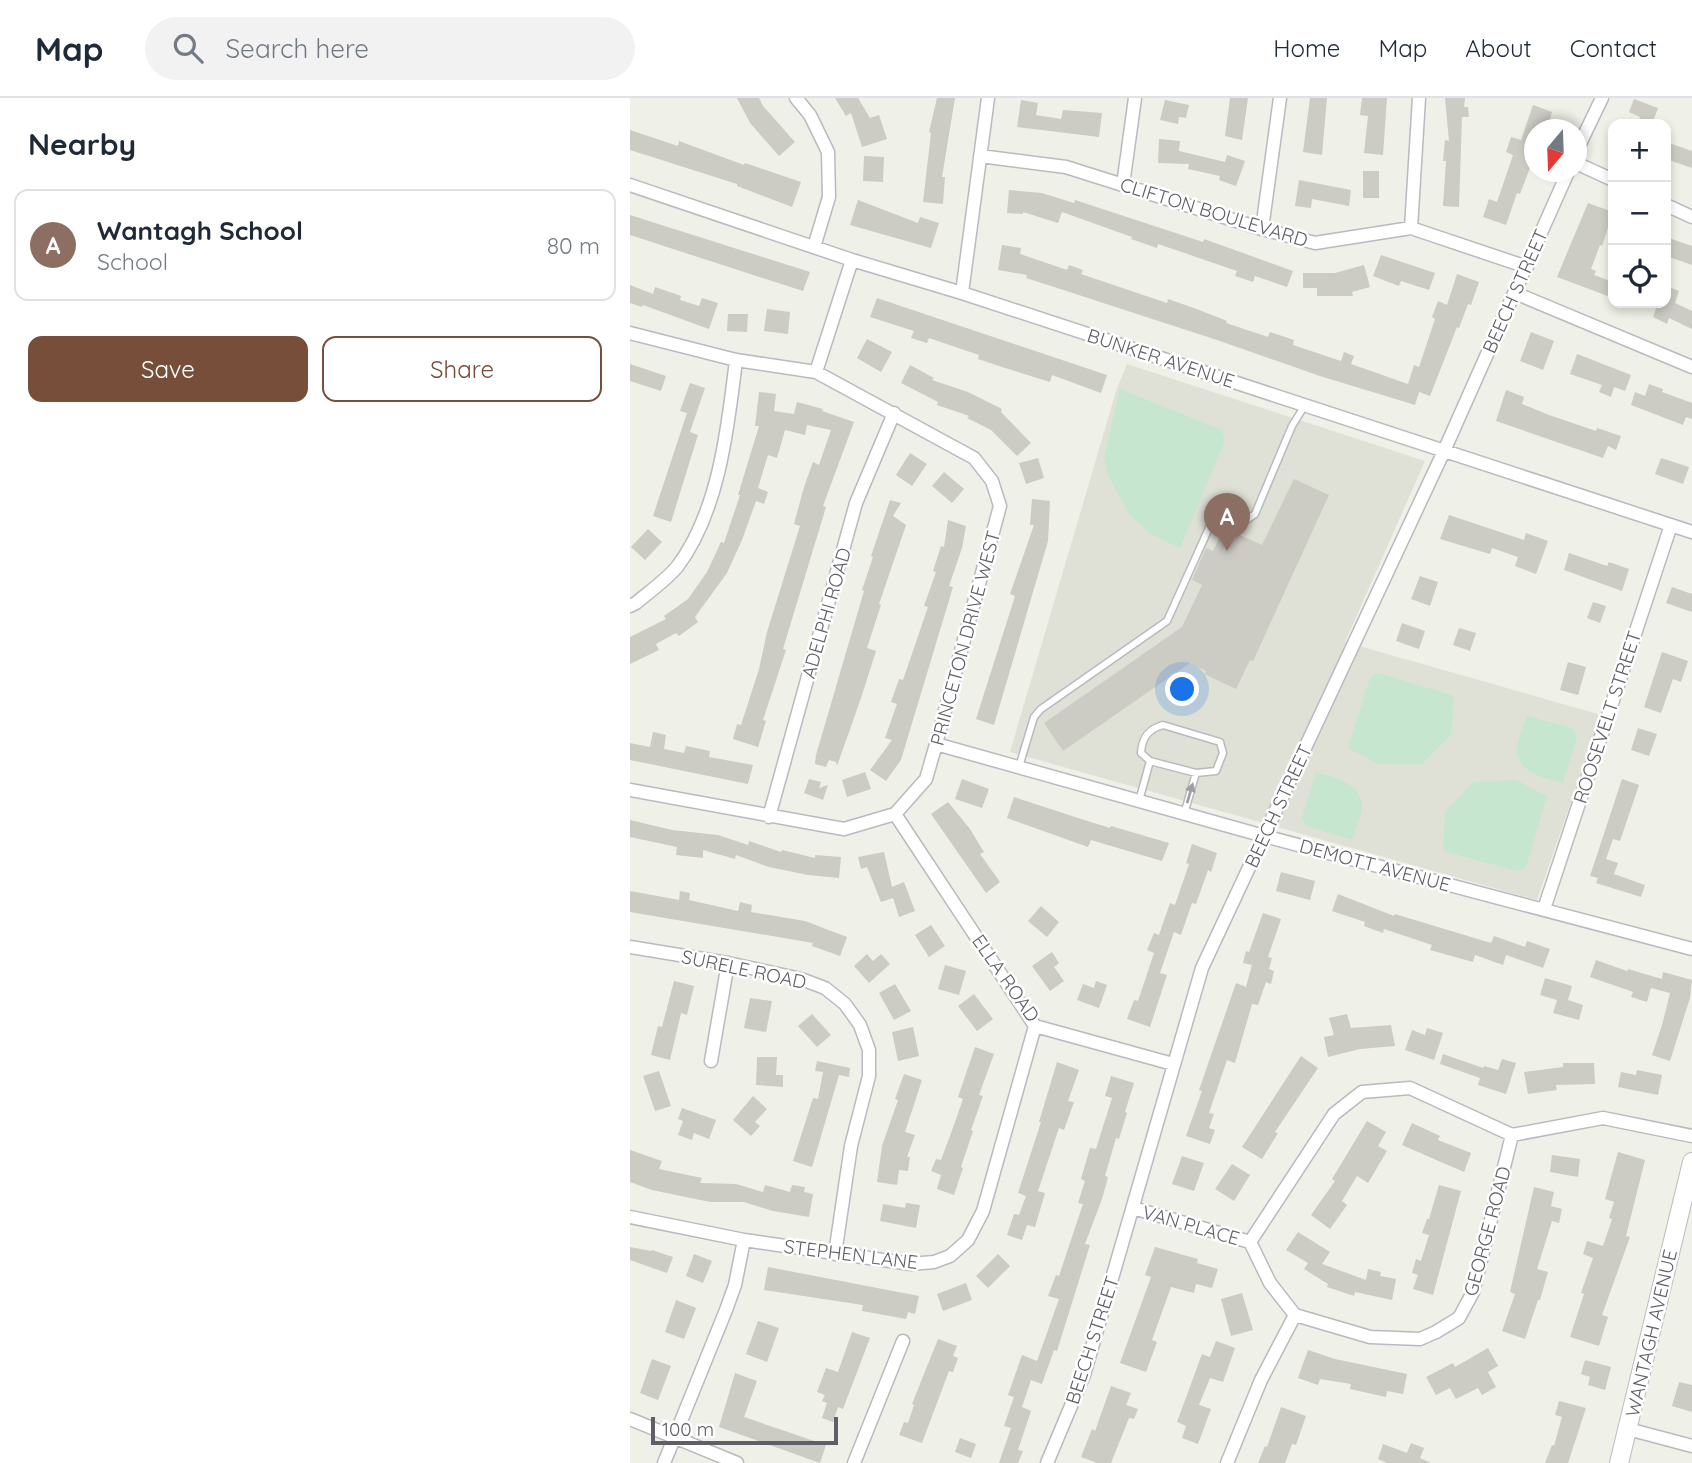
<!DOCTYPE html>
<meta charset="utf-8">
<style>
body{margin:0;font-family:Quicksand,sans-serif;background:#f2f2f3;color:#1f2937}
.controls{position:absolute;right:21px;top:21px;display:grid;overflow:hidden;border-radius:14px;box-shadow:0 4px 10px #0003}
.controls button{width:63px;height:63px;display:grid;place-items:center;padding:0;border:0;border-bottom:2px solid #e0e1e3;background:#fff;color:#1f2937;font:35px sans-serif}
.compass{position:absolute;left:894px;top:21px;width:63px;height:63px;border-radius:50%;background:#fff;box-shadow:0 4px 10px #0003;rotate:199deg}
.scale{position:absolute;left:21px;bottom:18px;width:187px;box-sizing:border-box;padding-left:7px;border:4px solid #5f6067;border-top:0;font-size:19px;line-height:24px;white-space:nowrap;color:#5f6067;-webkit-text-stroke:5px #fff;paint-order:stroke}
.you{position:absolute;left:553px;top:592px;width:24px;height:24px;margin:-18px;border:5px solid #fff;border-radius:50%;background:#1a73e8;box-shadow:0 0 0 10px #1a73e833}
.badge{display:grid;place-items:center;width:46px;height:46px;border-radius:50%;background:#764e3a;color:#fff;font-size:23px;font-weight:700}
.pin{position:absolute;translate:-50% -58px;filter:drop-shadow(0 2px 4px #0008)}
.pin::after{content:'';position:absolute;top:37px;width:24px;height:21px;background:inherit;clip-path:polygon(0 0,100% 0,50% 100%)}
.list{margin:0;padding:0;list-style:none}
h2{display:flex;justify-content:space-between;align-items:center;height:91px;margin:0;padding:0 28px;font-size:30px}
h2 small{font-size:23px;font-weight:400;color:#747a83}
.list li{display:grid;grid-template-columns:46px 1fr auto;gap:21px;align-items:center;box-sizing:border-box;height:112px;margin:0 14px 14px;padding:0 14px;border:2px solid #e0e1e3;border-radius:14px}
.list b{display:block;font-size:26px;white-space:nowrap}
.list p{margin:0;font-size:23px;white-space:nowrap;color:#747a83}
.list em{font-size:23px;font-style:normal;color:#747a83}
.actions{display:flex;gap:14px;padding:21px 28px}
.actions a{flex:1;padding:16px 0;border:2px solid #764e3a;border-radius:14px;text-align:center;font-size:24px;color:#764e3a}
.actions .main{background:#764e3a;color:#fff}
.icon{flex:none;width:38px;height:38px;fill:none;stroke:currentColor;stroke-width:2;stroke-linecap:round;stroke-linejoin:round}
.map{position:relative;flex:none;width:1062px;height:1365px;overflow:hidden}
header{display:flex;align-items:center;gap:42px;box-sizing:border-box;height:98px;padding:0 35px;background:#fff;border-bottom:2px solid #e0e1e3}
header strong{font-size:33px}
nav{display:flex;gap:38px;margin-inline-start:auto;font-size:24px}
.search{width:490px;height:63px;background:#f2f2f3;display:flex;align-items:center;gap:18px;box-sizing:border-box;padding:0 24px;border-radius:38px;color:#747a83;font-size:26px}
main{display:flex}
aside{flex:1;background:#fff}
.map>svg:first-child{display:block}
.education{fill:#dfe0d6}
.green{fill:#c6e6d0}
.building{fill:#cccbc4}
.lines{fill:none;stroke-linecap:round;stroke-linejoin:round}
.service-casing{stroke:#b9bac0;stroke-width:9}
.minor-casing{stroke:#b9bac0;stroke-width:15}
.secondary-casing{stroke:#babbc2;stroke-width:20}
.service{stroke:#fff;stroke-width:6}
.minor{stroke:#fff;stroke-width:12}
.secondary{stroke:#fff;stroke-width:18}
.oneway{fill:#9fa0a4}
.labels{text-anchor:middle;stroke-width:5;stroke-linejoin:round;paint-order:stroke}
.street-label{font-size:19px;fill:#5f6067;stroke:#fff}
</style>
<header>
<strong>Map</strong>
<div class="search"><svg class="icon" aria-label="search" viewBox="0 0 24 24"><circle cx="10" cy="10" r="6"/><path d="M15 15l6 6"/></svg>Search here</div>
<nav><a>Home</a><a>Map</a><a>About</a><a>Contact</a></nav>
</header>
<main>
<aside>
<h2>Nearby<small></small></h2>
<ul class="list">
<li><span class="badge" style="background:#8d6e63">A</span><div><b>Wantagh School</b><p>School</p></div><em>80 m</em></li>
</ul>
<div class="actions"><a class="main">Save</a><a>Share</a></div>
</aside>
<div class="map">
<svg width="1062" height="1365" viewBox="0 0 1062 1365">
<rect width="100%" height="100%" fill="#eff0e7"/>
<!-- education -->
<path class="education" d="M497,266L795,363L715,544L971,617L907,802L380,654L487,290Z"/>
<!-- green -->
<path class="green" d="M490,291L592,332L595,343L550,450L519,435L499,416L478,377L474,360Z
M749,575L824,598L821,637L792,666H748L718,650L740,580Z
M897,618L943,630L947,639L933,685C915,680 887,675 887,650C888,640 894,627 897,618Z
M686,674C704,679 732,685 732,709C731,719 725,732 722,742L676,728L672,720Z
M886,682L917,698L896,769L887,773L813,753L815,714L843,684Z"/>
<!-- building -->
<path class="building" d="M107,0H129L133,8L165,44L149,58L120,25Z
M205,0H228L240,20L249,17L257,41L232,49L221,15L216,18Z
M307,0H325L312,79H315L313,106L293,104L301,35L299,34Z
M600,0H618L612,42L595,38Z
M680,0H697L692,57L673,54Z
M732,0H757L753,57L734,55L738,18L730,17Z
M815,0H835L834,9H838L839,19H832L829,109L813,108L816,63H813L815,42L819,43Z
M1004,1L1028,10L1022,26H1008L1010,19L999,14Z
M391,2L408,5L406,17L431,21L433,12L472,15L469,39L387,29Z
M535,2L559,7L556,20L549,19L548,26L530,22Z
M903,7L922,14L917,32H905V57L890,96L887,95L876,127L853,119L859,101L867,104L883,57L876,54L881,39L891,42Z
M0,32L48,48L49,43L114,67L115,65L171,84L162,109L107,88V86L0,52Z
M529,41L550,43L549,53L595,64L597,57L615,63L606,88L589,82L590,78L558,71L559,66L528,65Z
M1036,44L1062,53V70L1036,61Z
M234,58L254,59L253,84L233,83Z
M733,73H749V100H733Z
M669,82L721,92L719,108L682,101L681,110L665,108Z
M379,92L412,95L444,105L445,102L573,144L574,141L663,173L657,189L625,178L623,184L605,178L607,173L528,146L527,150L501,141L502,139L432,114L428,125L393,114V116L377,115Z
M228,102L288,125L290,119L309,125L301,150L220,127Z
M958,105L983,114L972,148L970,147L961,171L966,173L964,177L983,184V200L927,179Z
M0,117L180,174L173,193L0,137Z
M1036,139L1062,148V167L1036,158Z
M372,147L391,150L390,156L437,172L439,167L453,172L451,176L537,205L538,201L564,210L597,223L596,225L638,239L640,234L664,242L663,247L711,263L714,254L724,258L721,266L778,286L784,267L789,269L805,221L802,219L808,203L817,207L827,176L849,184L841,207L838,206L829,230L827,229L800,298L789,294L785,307L690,278L590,243L421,188L396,180L397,177L368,172Z
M751,157L805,175L799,192L771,183L769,188L743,178Z
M734,167L740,189L722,194L723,198H687V190H673V175H705Z
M0,187L23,196L25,189L51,198L50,202L69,208L72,200L88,205L79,231L13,207L12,209L0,205Z
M1036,188L1049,193L1045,205L1062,213V231L1039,220L1037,226L1023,219L1028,205H1036Z
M247,200L477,277L471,295L422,277L420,284L372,269L348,261L349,257L299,240L297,245L281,240L284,233L240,219Z
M137,211L160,214L158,236L134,233Z
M98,216H118L117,234L97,233Z
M901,234L924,243L913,272L890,263Z
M237,241L262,254L251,274L227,260Z
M947,256L1001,277L995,293L984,289L981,299L969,294L972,287L940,276Z
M0,266L36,278L31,293L0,283Z
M280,267L304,280L302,282L338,294L372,311L371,314L401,345L387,358L361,332L337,320L339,318L307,307L308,304L271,285Z
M60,285L75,290L60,334L68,337L41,424L23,418L57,315L50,313Z
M1019,286L1033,291L1032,294L1062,305V321L1056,319L1053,327L1001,307L1005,294L1015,298Z
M876,292L894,299L892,306L919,317L966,333L967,330L991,338L986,352L978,348L973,360L866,323Z
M129,294L146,296L144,313L164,316L167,304L193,311L192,313L224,324L193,408L196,409L153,551L156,552L133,622L136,623L128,649L103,641L107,626L111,627L129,571L137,534L170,428L164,426L174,389L183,364L189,367L201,332L177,327L175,337L155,332L147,360L138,357L128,390L138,394L134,406L126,403L112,442L97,475L65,519L68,524L49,538L46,535L26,546L29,552L0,566V539L36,521L34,518L58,501L77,474L91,444L94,445L110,397H108L129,328H125Z
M280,355L297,366L282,388L266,377Z
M408,360L414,380L396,386L389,365Z
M1031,360L1059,369L1053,386L1025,376Z
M314,374L334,391L322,405L302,388Z
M664,381L699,397L623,563L620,562L606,591L574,576L576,573L560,565L433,653L414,625L552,529L572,487L562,482L576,450L583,453L594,430L632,447Z
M402,401L420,403L418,443L364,627L346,621L385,498L380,496L404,427H400Z
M260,402L271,405L263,418L276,427L249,506L251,507L237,550L246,553L231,600L207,668L206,664L199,662L196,669L185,666L186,657L234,493L232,492L243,459L241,458Z
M819,417L894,442L896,435L918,443L906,476L885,468L888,459L862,450L860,456L810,441Z
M318,422L336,428L332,450L319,488L323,489L271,662L256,683L240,672L262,642L255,640L267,606L261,604L269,581L273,582L298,509L294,508L306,474L303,473L311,448L314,449Z
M18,431L32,444L15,462L1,449Z
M939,455L977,468L979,464L999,471L992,493L934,472Z
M790,478L808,484L800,508L781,501Z
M1042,489L1062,496V514L1036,505Z
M963,504L976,508L970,525L957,520Z
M772,525L795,533L789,551L766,543Z
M829,530L846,535L840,553L823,547Z
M1032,554L1058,563L1051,584L1043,581L1031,615L1014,609Z
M938,564L956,569L948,597L930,592Z
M1008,630L1027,636L1019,658L1001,652Z
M23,634L36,637L34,651L54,655L56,648L80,653L79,659L123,667L118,686L0,662V645L20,649Z
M235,674L241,691L217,699L212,682Z
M179,681L191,684L189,690L198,687L193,702L174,695Z
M332,681L359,691L352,710L325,701Z
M992,681L1009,687L990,743L983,741L976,761L988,765L984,776L1015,787L1011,799L966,785L968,780L960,778Z
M384,699L448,720L480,730L481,728L539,745L532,763L461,742L458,749L377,720Z
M318,704L340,731L354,754L350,756L370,784L356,795L301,716Z
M0,722L42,732L88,737L118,747L119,743L151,754L152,752L185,760V757L211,759L209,780L178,777L139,769L106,757L105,761L73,752V760L46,757L47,749L0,739Z
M562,746L587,755L581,774L578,772L566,806L562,805L551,837L544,834L530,875L537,877L520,929L497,921L504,902L508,903L524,855L517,852L524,835L529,837L540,805L545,807L559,766L556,765Z
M254,754L262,789L274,784L285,813L269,819L263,800L251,804L237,769L231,771L228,759Z
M651,774L685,783L680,802L646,793Z
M0,793L49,802L50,793L60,795L59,802L108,813L110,804L122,807L121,814L175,823L217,839L210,858L182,848L183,845L0,814Z
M708,796L764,818L765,816L861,845L864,838L895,849L897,843L920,851L913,870L876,857L873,867L845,857L843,864L800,852L802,847L754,831L753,835L734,828L735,824L702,813Z
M411,808L429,824L417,839L398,823Z
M633,815L651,821L638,859L642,860L639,871L644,873L641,886L636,884L628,907L622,906L605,965L597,962L579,1015L584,1016L579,1030L585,1032L580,1046L556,1038L572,993L569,992L606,885L616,889L622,867L613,865L616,853L619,854Z
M301,827L315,848L299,859L285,837Z
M422,854L429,865L424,869L434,883L420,893L402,868Z
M237,856L243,863L251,856L260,866L239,885L224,868Z
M966,862L997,873L998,871L1032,881L1033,874L1062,882L1060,900L1040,963L1022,957L1032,927L1040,895L1021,890L1017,904L1001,899L1003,894L960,879Z
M315,867L336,873L329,897L308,891Z
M915,880L942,888L938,902L953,907L949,922L923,915L927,902L910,897Z
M44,883L64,888L57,917L51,915L40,962L21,957L28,928L32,929Z
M466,883L477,887L469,910L447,902L453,886L464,890Z
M265,886L281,913L264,922L249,895Z
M344,896L363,921L347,933L328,908Z
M120,900L142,903L136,934L114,930Z
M182,916L201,937L187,949L168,928Z
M717,916L721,930L761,927L765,948L730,951L698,959L694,939L704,937L699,920Z
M283,929L289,958L268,963L262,934Z
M797,930L813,935L804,962L775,952L782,932L795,937Z
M345,949L364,956L349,997L353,998L341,1032L343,1033L331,1069L333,1070L324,1097L307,1091L311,1077L301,1073L306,1061L311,1062L324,1027L333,1001L328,999Z
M813,956L853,970L854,968L868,972L872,961L886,965L876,996L848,987L850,980L810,966Z
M671,958L688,970L645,1034L648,1035L632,1061L612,1049Z
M127,959H147L146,977H153V989L126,987Z
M187,963L220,970L219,979L209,977L182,1069L163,1063L183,1000L188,1001L193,974L185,973Z
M427,964L449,972L438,1003L444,1004L434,1032L429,1030L408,1093L415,1095L405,1129L397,1127L392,1142L377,1137L384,1116L389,1117L396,1098L388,1095L411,1024H409Z
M933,965H964L965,986L926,987L927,992L898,996L894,974L933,969Z
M1007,972L1032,977L1028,997L988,989L991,974L1006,977Z
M29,973L41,1008L25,1013L13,978Z
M274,976L292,982L275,1034L285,1037L277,1059H280L278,1073L269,1072L267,1087L247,1084L252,1048L268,1002L265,1001Z
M481,978L504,985L495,1014L497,1015L489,1041L486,1040L475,1078L478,1079L472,1101L455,1146L460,1147L427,1253L424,1252L412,1286L401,1282L392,1309L401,1313L388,1352L393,1353L388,1365H369L381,1330L374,1328L384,1299L378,1297L392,1257L407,1263L429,1201L418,1198L426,1177L429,1178L453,1106L448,1105L455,1083L451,1081L460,1050L466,1051L482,1000L475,998Z
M123,998L137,1011L125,1024L130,1028L121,1038L103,1022Z
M52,1010L86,1022L79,1041L64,1035L62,1042L48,1037L53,1023L48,1021Z
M737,1023L756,1034L748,1048L757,1053L738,1085L727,1078L712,1103L717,1107L700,1131L681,1117L705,1083L702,1081Z
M782,1025L810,1038L808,1042L841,1055L834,1074L772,1047Z
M0,1052L32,1063L29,1071L72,1080L70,1085L106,1086L133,1094L135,1087L160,1094L162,1087L175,1089L174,1094L183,1096L179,1119L143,1113L114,1104H80L22,1092L0,1084Z
M988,1054L1015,1062L996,1138L1000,1139L972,1217L978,1219L969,1248L940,1239L954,1196L951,1195L963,1160L953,1156L957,1143L973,1148L982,1121L979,1120L984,1104L975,1101Z
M922,1057L950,1061L948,1079L920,1074Z
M552,1058L574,1065L564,1093L542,1086Z
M602,1066L620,1077L604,1103L585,1091Z
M809,1087L831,1093L803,1197L783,1191L788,1177L782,1175L786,1161L791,1163L799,1137L792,1135L797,1121H799Z
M904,1089L924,1094L921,1108L932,1111L929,1125L922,1123L907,1171L918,1174L910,1202H908L895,1241L872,1233L885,1196L880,1194Z
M276,1105L290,1107L286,1130L250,1123L253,1106L275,1110Z
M668,1134L700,1154L692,1166L736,1182L738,1171L751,1174L750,1178L766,1181L762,1202L725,1194L724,1198L697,1189L698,1186L674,1171L678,1165L656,1152Z
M0,1149L21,1153L22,1152L43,1159L37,1175L0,1162Z
M525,1149L568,1161L567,1165L588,1171L582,1190L566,1186L564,1195L541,1189L522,1242L527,1244L516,1274L490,1265L521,1179L515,1177Z
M64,1156L82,1163L73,1185L56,1178Z
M368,1156L380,1168L358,1190L346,1178Z
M138,1169L289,1198L285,1216L278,1214L276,1221L232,1213L233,1207L134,1192Z
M336,1185L342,1202L313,1213L307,1196Z
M612,1195L623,1232L601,1238L591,1201Z
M46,1202L66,1210L54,1241L35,1234Z
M128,1223L149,1230L137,1264L116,1256Z
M222,1234L240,1240L213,1311L208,1309L203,1324L192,1320L197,1305L192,1303L195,1297L187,1294L196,1270L208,1274Z
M308,1241L327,1248L323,1258L328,1260L323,1274L319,1273L292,1345L269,1337L274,1324L278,1325L284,1307L282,1306Z
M586,1243L605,1250L593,1284L580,1280L569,1307L581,1311L568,1346L552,1340L556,1328L547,1324L572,1256L580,1259Z
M858,1250L868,1268L858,1274L866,1289L852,1297L848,1290L826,1301L820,1290L806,1297L796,1279L823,1265L825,1269Z
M678,1252L705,1261L777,1276L773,1296L757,1293L756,1299L720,1291L721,1286L690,1281L688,1287L668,1280Z
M22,1261L41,1268L28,1302L10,1295Z
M955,1262L981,1269L975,1292L958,1287L960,1279L951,1276Z
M105,1275L127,1283L114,1319L196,1347L190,1365L89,1329Z
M1049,1284L1062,1287V1314L1042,1308Z
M481,1288L501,1295L496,1307L508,1311L504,1321L499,1320L481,1365H467L451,1359L462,1331L465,1333Z
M929,1303L956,1310L938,1365H915L922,1347L924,1348L932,1319L925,1317Z
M651,1309L676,1318L666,1347L662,1346L655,1365H628L635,1348L637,1349Z
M330,1340L346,1346L341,1360L325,1354Z
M781,1345L794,1350L790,1360L801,1365H757L748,1361L753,1346L777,1355Z"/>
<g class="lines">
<defs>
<path id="service" d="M533,627L590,644L593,655L586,673L566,675L520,663L511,655C512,640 518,631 533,627Z
M389,669L404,619L411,611L537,523L588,410H594L618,421L625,416L662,328L675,307
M509,703L520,663
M554,716L566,675"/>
<path id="minor" d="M166,0L180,17L198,54L199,99L184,149
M946,54L972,0
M350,58L436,69L632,131L685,145L781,130L897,169
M946,65L983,82
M0,87L222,162L332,195L1062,434
M493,87L505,0
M1036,107L1062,119
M781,130L789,0
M632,131L650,0
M332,195L358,0
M885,195L1062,269
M0,235L106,262L186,274L344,360L362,383L370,408L306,646L296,681L265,716
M186,274L222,162
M0,508L6,505C19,494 36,482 47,469C89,414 98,329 106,262
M306,646L634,738L1062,851
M0,692L214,731L265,716
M265,716L405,928L543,966
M139,719L226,405L264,315
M914,811L1041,427
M0,849L98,865L171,881L195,890L215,906L230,927L239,952V978L221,1048L205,1156
M81,963L98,865
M503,1110L620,1144
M0,1119L114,1142L281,1166L304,1164L320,1158L338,1142L353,1113L405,928
M620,1144L704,1016L732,994L780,990L882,1037L973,1020L1062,1038
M620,1144L640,1185L665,1217L740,1239L790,1241L806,1234L829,1220L843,1194L882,1037
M0,1321L107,1365
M998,1331L1062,1348
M34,1365L96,1212L105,1187L114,1142
M224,1365L273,1243
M417,1365L454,1277L572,870L814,353L938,74
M597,1365L631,1282L665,1217"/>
<path id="secondary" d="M989,1365L1062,1064"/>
</defs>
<!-- service casing -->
<use href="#service" class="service-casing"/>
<!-- minor casing -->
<use href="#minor" class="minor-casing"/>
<!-- secondary casing -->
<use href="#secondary" class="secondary-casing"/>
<!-- service -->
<use href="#service" class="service"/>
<!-- minor -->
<use href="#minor" class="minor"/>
<!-- secondary -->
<use href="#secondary" class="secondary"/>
</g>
<!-- one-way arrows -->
<defs><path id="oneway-solid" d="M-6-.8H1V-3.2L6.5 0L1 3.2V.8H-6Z" transform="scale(1.75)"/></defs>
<use class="oneway" href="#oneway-solid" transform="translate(560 695) rotate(-74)"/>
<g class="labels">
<!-- street labels -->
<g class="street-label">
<text transform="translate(584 114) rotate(17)" y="7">CLIFTON BOULEVARD</text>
<text transform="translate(885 193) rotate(-66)" y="7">BEECH STREET</text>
<text transform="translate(531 260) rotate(18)" y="7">BUNKER AVENUE</text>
<text transform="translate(196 515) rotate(-74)" y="7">ADELPHI ROAD</text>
<text transform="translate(335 540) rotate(-75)" y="7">PRINCETON DRIVE WEST</text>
<text transform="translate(977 619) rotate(-72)" y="7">ROOSEVELT STREET</text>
<text transform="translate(648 708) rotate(-65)" y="7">BEECH STREET</text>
<text transform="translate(745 767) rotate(15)" y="7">DEMOTT AVENUE</text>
<text transform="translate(114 871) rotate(12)" y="7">SURELE ROAD</text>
<text transform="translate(376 880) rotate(55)" y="7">ELLA ROAD</text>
<text transform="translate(561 1127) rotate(16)" y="7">VAN PLACE</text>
<text transform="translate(857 1133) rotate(-75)" y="7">GEORGE ROAD</text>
<text transform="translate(221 1156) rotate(7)" y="7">STEPHEN LANE</text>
<text transform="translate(1021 1235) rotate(-77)" y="7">WANTAGH AVENUE</text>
<text transform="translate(462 1242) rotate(-72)" y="7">BEECH STREET</text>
</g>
</g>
</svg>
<div class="controls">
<button>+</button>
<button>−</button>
<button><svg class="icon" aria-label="locate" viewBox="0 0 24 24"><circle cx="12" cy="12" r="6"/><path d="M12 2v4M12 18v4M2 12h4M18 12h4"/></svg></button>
</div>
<svg class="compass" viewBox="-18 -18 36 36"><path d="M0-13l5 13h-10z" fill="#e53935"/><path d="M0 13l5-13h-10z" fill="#747a83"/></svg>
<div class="scale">100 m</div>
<div class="you"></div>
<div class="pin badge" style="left:597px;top:453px;background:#8d6e63">A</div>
</div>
</main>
